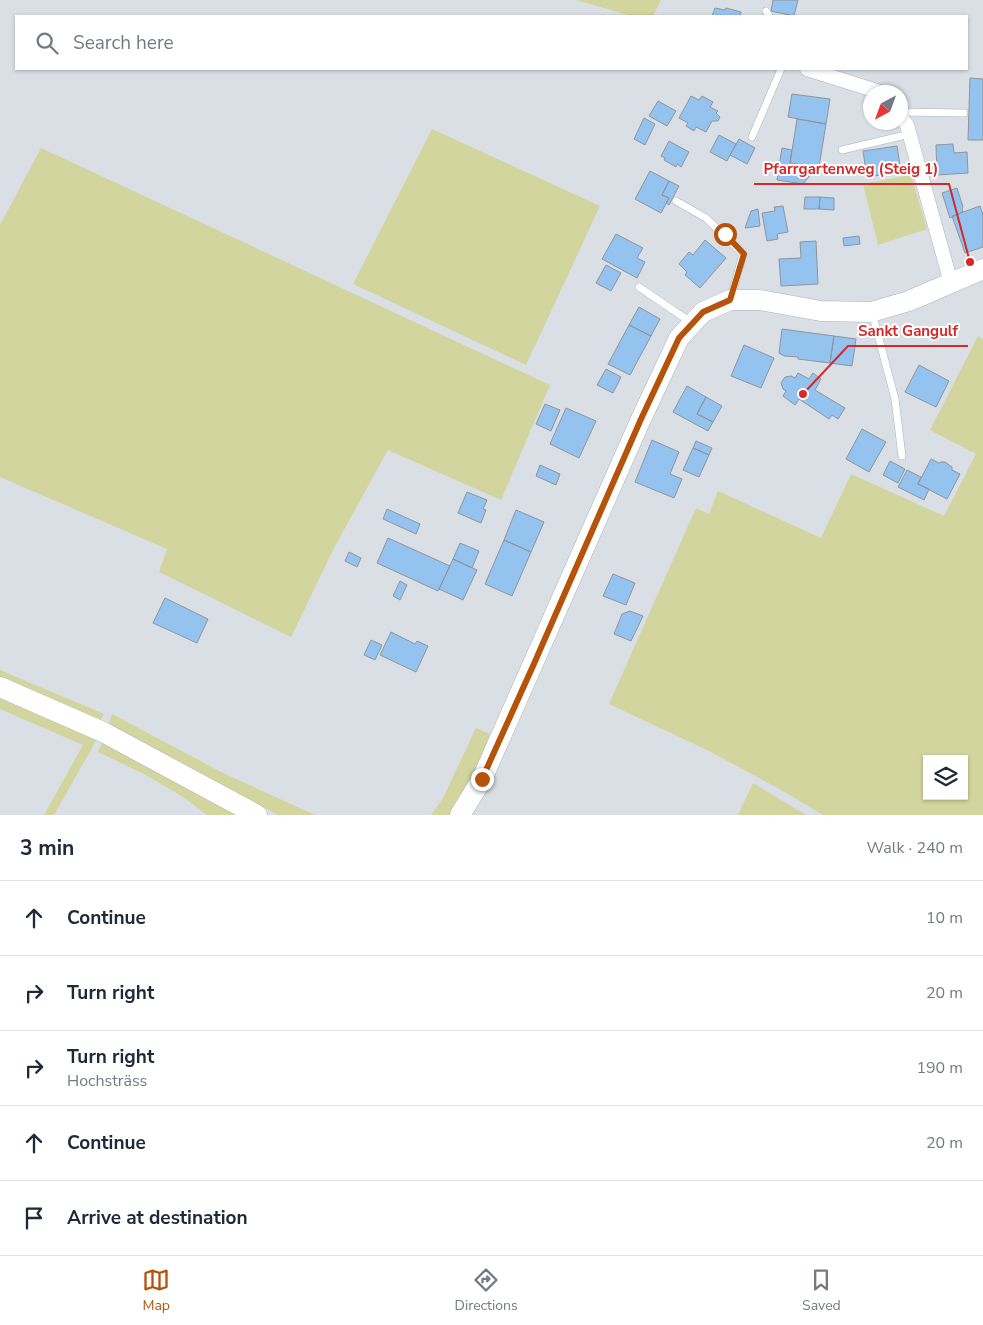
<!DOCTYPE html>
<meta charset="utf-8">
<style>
body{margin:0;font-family:"Nunito Sans",sans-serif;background:#f2f2f3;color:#1f2937}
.controls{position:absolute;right:15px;bottom:15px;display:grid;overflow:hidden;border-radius:0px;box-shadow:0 1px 4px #0004}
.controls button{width:45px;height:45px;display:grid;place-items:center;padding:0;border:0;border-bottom:1px solid #e0e1e3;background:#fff;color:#1f2937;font:25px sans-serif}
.compass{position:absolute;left:863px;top:85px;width:45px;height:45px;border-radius:50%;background:#fff;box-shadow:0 1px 4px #0004;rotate:221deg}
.stop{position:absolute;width:15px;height:15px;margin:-11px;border:4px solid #b45309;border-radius:50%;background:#fff}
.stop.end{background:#b45309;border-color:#fff;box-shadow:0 1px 5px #0008}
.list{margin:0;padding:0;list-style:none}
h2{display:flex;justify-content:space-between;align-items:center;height:65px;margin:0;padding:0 20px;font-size:21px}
h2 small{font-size:16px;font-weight:400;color:#747a83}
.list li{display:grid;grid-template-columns:32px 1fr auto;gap:15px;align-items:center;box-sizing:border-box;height:75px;padding:0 20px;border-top:1px solid #e0e1e3}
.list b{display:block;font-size:19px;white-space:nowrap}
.list p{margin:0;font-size:16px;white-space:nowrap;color:#747a83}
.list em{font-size:16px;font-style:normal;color:#747a83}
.icon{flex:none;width:28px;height:28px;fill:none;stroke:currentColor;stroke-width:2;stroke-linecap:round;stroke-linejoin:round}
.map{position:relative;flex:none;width:983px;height:815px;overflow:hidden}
.search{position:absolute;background:#fff;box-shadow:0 1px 4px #0004;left:15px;right:15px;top:15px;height:55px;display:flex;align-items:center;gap:12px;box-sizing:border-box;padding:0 18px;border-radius:0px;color:#747a83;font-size:19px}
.sheet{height:440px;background:#fff}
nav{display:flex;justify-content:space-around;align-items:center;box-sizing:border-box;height:70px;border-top:1px solid #e0e1e3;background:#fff;font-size:14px;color:#747a83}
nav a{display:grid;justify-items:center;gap:2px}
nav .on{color:#b45309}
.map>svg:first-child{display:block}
.green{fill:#d2d59e;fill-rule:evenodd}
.building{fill:#95c3f0;stroke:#8f959b}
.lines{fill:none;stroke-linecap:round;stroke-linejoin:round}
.lane-casing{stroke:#adb3b9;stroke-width:8}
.street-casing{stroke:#adb3b9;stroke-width:15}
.secondary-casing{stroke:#adb3b9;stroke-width:21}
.lane{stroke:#fff;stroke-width:7}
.street{stroke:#fff;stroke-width:14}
.secondary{stroke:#fff;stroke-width:20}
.route{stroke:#b45309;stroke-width:6}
.leader{fill:none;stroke:#d62828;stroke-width:2}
.callout-dot{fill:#d62828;stroke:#fff;stroke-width:2}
.callout-label{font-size:15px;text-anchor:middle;font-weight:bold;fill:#d62828;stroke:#fff;stroke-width:4;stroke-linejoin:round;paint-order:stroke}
</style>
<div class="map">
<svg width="983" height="815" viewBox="0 0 983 815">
<rect width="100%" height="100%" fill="#d9dfe5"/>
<!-- green -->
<path class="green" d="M576,0H661L653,16H632Z
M432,129L600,206L526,365L353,284Z
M41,148L550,385L501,500L388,450L335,546L291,637L159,572L167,549L0,477V225Z
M911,175L927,229L878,245L863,184Z
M978,336L983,339V815H823L781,790L707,750L609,704L696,508L709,514L718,491L821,538L851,474L944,516L976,454L930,430ZM927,759H964V796H927Z
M0,670L104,714L100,721L0,677Z
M0,696L97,739L54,815H44L83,745L0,709Z
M112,714L223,773L315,815H278L112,727L109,723Z
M476,728L490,734L471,782L451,815H431L443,798Z
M108,742L241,815H207L183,797L146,775L98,752L102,743Z
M753,783L806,815H738Z"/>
<!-- building -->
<path class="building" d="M773,0H798L794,16L771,11Z
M715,8L725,10L726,8L741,12L740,16H712Z
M970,78L983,79V140H968Z
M792,94L830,99L826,124L788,117Z
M691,96L699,100L702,96L713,102L710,107L718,111L716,113L720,117L718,121H712L706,132L696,127L694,131L686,126L688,123L679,118Z
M658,101L676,111L667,126L649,116Z
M644,118L655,124L645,145L634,139Z
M797,119L826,124L819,167L790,163Z
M719,135L736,144L727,161L710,152Z
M739,139L755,148L747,164L730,155Z
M669,141L689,152L681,167L677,164L676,167L664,160L665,158L661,156Z
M953,144L954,153L967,152L968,173L937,175L936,145Z
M897,146L901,172L867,177L863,151Z
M782,148L792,150L790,163L817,167L803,184L777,180Z
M650,171L669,181L662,195L669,198L661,213L635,199Z
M669,181L679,186L669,205L666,203L669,198L662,195Z
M957,188L963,207L962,208L963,212L950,218L942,193Z
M805,197H820L819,209H804Z
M820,197L834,198V210L819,209Z
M783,206L788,232L777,234L778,239L767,241L762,213L775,211L774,207Z
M980,206L983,215V247L965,253L952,216Z
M758,209L760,226L745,228L751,211Z
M616,234L643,248L637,258L645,262L637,278L602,259Z
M859,236L860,244L844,246L843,238Z
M705,240L726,258L700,288L685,275L687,272L679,264L689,252L693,255Z
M816,241L818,284L781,286L779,259L801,258L800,242Z
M606,265L621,273L611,291L596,283Z
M639,307L660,319L651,336L629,325Z
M629,325L651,336L630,375L608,364Z
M782,329L834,336L830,363L798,359V357L784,356L779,353Z
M834,336L856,339L852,366L830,363Z
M744,345L774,358L761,388L731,376Z
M919,365L949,381L936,407L905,392Z
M606,369L621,377L613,393L597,385Z
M798,373L809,379L813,373L821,379L815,390L845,408L838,419L832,415L829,419L799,399L795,405L783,396L786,391L783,389L781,383L785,377L791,376L795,378Z
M687,386L706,397L697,414L713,422L708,431L673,412Z
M706,397L722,406L713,422L697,414Z
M545,404L560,410L551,431L536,424Z
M566,408L596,421L579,458L550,444Z
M862,429L886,442L869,472L846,459Z
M652,440L679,452L670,474L682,479L674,498L635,482Z
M696,441L712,448L709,455L693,448Z
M693,448L709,455L699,477L683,470Z
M931,459L939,463L941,462H945L952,467V470L960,474L947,499L918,484Z
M890,461L905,469L898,483L883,475Z
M540,465L560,474L556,485L536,476Z
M907,470L921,477L918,484L929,489L924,500L898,487Z
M467,492L487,500L483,509L486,510L481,523L458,513Z
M387,509L420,524L416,534L383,519Z
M516,510L544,522L531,552L504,540Z
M388,538L450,566L438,591L377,563Z
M504,540L531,552L512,596L485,584Z
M460,543L479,551L472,568L453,559Z
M349,552L361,558L357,567L345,561Z
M453,559L477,570L463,600L439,589Z
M613,574L635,583L626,605L603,596Z
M400,581L407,585L400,600L393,596Z
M165,598L208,619L197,643L153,623Z
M630,611L643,616L631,641L614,634L622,614Z
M391,632L415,644L417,641L428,646L416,672L380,655Z
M371,640L382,645L375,660L364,655Z"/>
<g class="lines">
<defs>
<path id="lane" d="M766,11L769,16
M900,112L964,113
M752,137L781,69
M842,150L910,134
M676,201L706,218L743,254L731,298
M639,287L692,323
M872,312L895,399L902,456"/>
<path id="street" d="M807,69L880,92
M900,116L907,125L951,283"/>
<path id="secondary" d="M0,687L103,732L257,815
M460,815L482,779L641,419L679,338L703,312L730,300H760L821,311L871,312L909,301L983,269"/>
</defs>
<!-- lane casing -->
<use href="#lane" class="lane-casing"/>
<!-- street casing -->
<use href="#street" class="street-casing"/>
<!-- secondary casing -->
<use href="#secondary" class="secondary-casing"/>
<!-- lane -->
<use href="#lane" class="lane"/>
<!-- street -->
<use href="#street" class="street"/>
<!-- secondary -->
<use href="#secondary" class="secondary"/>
</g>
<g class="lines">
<!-- route -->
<path class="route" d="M482,779L533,666L641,419L679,338L703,312L730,300L744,254L725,234"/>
</g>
<!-- callouts -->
<path class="leader" d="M970 262L949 184H754M803 394L848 346H968"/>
<g class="callout-dot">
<circle cx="970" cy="262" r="5"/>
<circle cx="803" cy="394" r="5"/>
</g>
<g class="callout-label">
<text x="851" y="174">Pfarrgartenweg (Steig 1)</text>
<text x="908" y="336">Sankt Gangulf</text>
</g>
</svg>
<div class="controls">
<button><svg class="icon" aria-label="layers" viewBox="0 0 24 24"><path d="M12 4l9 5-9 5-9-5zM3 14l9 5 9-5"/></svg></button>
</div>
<svg class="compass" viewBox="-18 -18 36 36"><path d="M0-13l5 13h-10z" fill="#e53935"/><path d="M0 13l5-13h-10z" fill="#747a83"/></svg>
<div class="stop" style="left:725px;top:234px"></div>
<div class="stop end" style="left:482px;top:779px"></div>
<div class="search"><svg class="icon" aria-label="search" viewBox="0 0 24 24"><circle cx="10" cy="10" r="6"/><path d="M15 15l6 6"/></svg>Search here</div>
</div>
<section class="sheet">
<h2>3 min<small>Walk · 240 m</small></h2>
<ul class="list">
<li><svg class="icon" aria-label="ahead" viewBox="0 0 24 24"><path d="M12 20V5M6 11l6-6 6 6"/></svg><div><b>Continue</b></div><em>10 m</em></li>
<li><svg class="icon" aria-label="right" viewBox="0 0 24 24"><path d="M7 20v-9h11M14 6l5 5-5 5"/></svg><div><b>Turn right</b></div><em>20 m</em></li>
<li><svg class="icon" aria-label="right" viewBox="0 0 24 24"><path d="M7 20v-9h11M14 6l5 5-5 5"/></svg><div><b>Turn right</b><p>Hochsträss</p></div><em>190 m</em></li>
<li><svg class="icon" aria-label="ahead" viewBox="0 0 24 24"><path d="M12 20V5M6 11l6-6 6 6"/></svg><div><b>Continue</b></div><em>20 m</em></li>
<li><svg class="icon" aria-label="arrive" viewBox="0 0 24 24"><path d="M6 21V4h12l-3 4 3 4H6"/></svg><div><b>Arrive at destination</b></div></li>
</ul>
</section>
<nav>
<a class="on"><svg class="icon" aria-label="map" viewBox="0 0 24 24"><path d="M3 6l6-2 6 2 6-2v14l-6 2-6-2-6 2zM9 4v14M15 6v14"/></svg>Map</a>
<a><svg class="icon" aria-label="directions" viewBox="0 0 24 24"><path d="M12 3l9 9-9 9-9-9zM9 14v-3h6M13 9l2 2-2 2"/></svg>Directions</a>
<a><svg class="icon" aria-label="saved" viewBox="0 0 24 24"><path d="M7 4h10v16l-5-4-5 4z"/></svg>Saved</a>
</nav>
